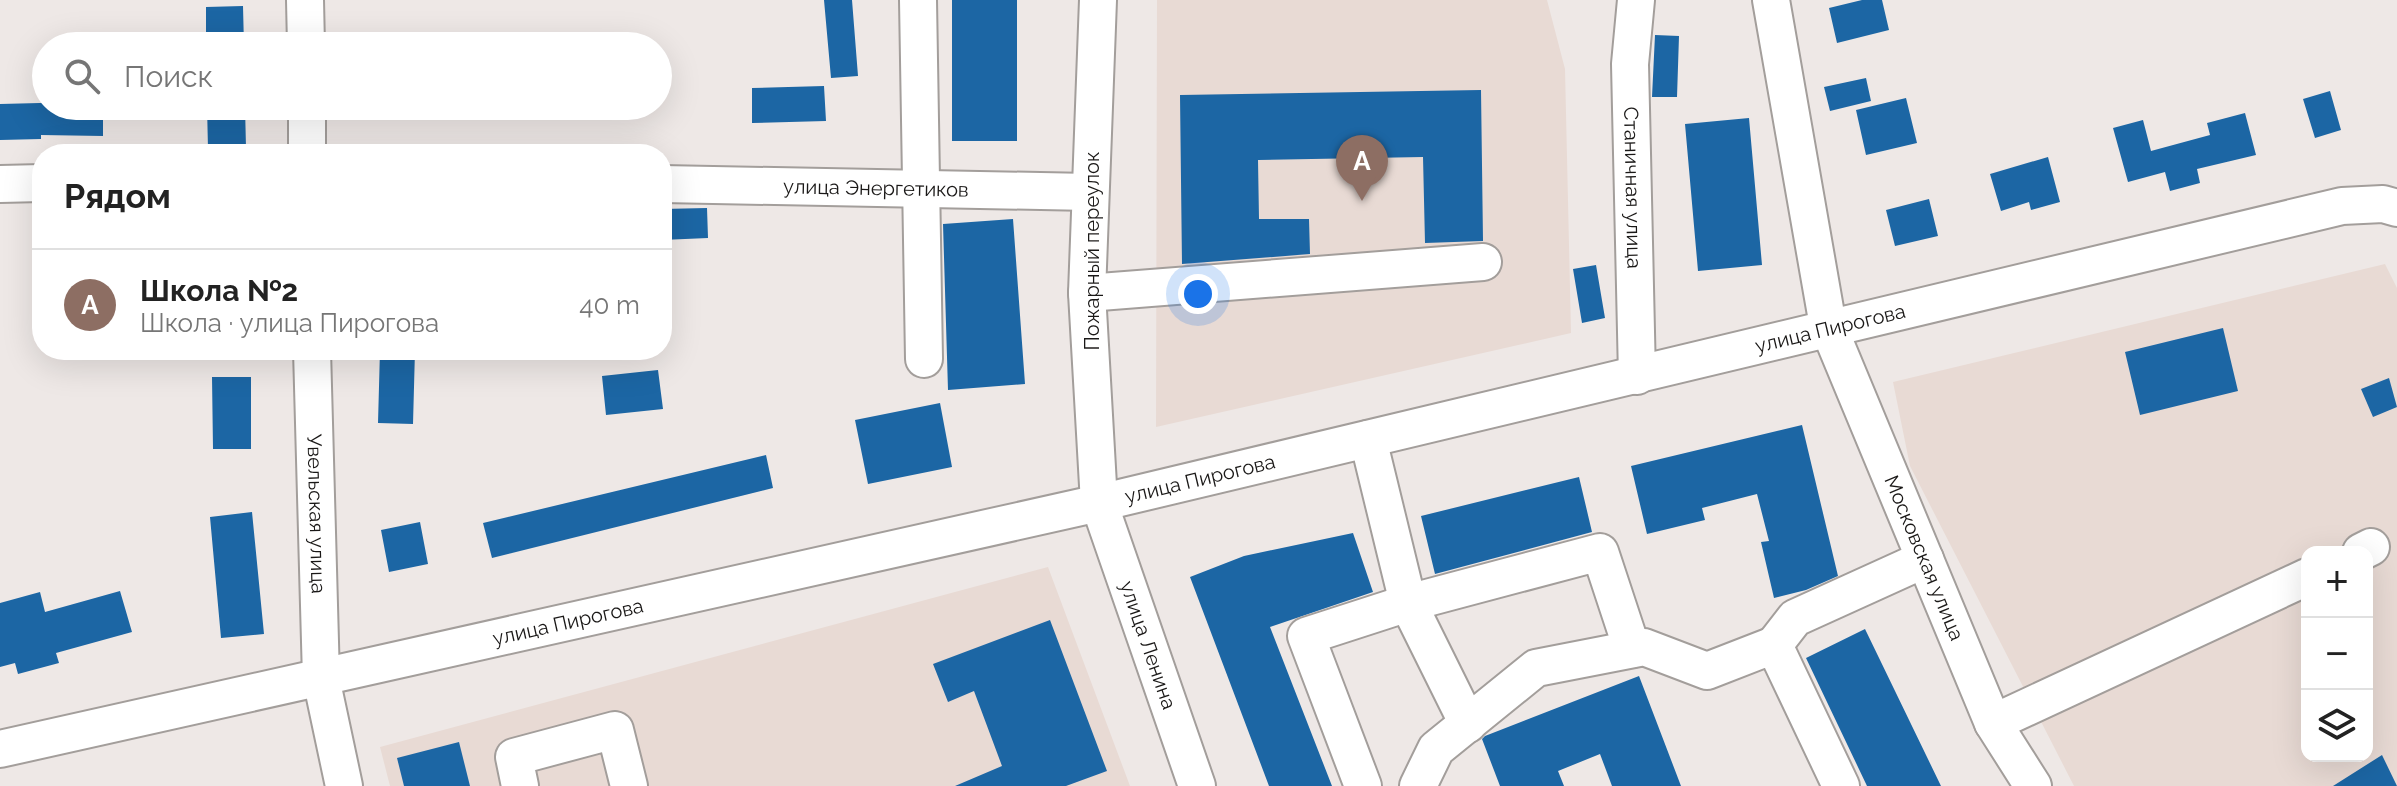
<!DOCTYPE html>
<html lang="ru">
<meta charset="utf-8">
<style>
body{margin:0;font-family:Raleway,sans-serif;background:#f6f6f6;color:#222}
.controls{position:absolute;right:24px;bottom:24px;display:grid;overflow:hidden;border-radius:16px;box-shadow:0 8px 32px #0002}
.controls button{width:72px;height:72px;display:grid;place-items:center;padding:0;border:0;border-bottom:2px solid #e0e0e0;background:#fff;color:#222;font:40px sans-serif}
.you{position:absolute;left:1198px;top:294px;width:28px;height:28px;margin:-20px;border:6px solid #fff;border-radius:50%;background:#1a73e8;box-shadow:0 0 0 12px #1a73e833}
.badge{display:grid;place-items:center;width:52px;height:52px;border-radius:50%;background:#0c71bd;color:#fff;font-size:26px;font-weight:700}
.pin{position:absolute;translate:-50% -66px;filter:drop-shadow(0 2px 4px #0008)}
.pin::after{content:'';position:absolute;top:42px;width:28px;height:24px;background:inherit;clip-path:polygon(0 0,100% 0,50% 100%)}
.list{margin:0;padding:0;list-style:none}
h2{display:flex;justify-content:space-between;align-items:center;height:104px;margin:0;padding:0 32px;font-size:34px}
h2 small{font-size:26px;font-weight:400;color:#767676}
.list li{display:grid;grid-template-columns:52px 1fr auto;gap:24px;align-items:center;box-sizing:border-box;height:112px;padding:0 32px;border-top:2px solid #e0e0e0}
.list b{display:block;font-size:30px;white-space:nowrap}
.list p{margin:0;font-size:26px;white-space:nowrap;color:#767676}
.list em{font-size:26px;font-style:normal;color:#767676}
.icon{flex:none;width:44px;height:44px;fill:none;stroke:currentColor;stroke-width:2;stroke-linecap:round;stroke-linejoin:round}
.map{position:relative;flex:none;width:2397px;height:786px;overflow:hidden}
.search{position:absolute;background:#fff;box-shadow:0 8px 32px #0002;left:32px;top:32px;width:640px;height:88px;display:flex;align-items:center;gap:20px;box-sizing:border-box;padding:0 28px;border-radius:44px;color:#767676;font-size:30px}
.panel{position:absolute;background:#fff;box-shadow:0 8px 32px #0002;left:32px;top:144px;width:640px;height:216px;border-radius:32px}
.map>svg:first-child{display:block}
.built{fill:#e8dad4;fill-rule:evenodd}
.building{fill:#1c66a4}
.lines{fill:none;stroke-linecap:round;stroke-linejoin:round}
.minor-casing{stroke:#a39e9b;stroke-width:40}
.minor{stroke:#fff;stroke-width:36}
.labels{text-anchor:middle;stroke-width:8;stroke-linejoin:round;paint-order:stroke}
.street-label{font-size:20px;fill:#1a1817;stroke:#fff}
</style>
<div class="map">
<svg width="2397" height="786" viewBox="0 0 2397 786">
<rect width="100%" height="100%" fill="#eee8e6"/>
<!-- built -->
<path class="built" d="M1157,0H1547L1565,69L1571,333L1156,427Z
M2385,264L2397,288V786H2074L1910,466L1893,382ZM2307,552H2367V756H2307Z
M1048,567L1130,786H390L380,747Z"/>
<!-- building -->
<path class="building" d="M824,0H852L858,76L831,78Z
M952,0H1017V141H952Z
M1862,0H1882L1889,30L1837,43L1829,8Z
M243,6L244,46H206V7Z
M1655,35L1679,36L1677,97H1652Z
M1866,78L1871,101L1830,111L1824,87Z
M824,86L826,121L752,123V88Z
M1481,90L1483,241L1425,243L1423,157L1258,160L1259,219H1309L1310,254L1182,264L1180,95Z
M2330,91L2341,130L2315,138L2303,99Z
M1906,98L1917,143L1866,155L1856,110Z
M40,103L103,106V136L41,135V139L0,140V104Z
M207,106H245L246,148L208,149Z
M2245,113L2256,155L2197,169L2200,183L2170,191L2165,172L2128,182L2113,128L2143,120L2151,151L2210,135L2207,123Z
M1749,118L1762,265L1698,271L1685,124Z
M2048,157L2060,202L2031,210L2029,202L2001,211L1990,174Z
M1929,199L1938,236L1895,246L1886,210Z
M707,208L708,238L662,240V209Z
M1013,219L1025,384L948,390L943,224Z
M1596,265L1605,318L1582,323L1573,269Z
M2223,328L2238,391L2140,415L2125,352Z
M380,350H415L413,424L378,423Z
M658,370L663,409L606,415L602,376Z
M212,377H251V449H213Z
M2389,378L2397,407L2373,417L2361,389Z
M940,403L952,467L868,484L855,420Z
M1802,425L1838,576L1806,590L1774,598L1761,542L1769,541L1757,494L1702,508L1705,520L1647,534L1631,466Z
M766,455L773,488L492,558L483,523Z
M1579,477L1592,532L1435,574L1421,516Z
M252,512L264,634L221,638L210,517Z
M420,522L428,564L389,572L381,530Z
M1353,533L1373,592L1270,627L1332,786H1269L1190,577L1244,556Z
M120,591L132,632L56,653L59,663L18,674L15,663L0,667V603L40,592L45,612Z
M1050,620L1107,771L1066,786H955L1002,766L974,691L948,702L933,664Z
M1865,629L1941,786H1867L1806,658Z
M1639,676L1681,786H1612L1600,754L1558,771L1564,786H1500L1482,739L1485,736Z
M459,742L470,786H404L397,758Z
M2382,755L2397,786H2333Z"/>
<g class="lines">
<defs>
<g id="minor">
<path d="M305,0L306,46"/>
<path d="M918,0L924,359"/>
<path id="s1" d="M1098,0L1087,293L1099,503L1197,786"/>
<path id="s2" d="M1636,0L1630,64L1637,376"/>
<path id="s3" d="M1771,0L1828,326L1993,723L2033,786"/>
<path d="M307,106V154"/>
<path d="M0,184L42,183"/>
<path id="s4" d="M662,184L1090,192"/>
<path d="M1087,293L1483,262"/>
<path id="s5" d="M312,350L321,678L344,786"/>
<path d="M1368,439L1408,603L1468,724"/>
<path d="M2361,552L2371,547"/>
<path d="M1774,645L1795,618L1925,559"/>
<path d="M1993,723L2307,577"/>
<path id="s6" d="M0,749L1099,503L2342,206L2383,204L2397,208"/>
<path d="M520,786L514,757L615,730L629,786"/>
<path d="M1363,786L1306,636L1408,603L1600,552L1632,649"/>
<path d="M1418,786L1436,749L1536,668L1644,647L1707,671L1774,645L1841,786"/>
</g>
</defs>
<!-- minor casing -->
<use href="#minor" class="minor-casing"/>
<!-- minor -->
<use href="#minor" class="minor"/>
</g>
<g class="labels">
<!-- street labels -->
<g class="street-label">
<text dy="7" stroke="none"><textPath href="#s4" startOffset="214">улица Энергетиков</textPath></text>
<text dy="7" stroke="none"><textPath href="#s2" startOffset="188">Станичная улица</textPath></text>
<text transform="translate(1092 251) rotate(-90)" y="7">Пожарный переулок</text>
<text dy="7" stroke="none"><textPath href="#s6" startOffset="1878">улица Пирогова</textPath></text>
<text dy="7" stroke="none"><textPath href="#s6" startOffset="1230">улица Пирогова</textPath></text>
<text dy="7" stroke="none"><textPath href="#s5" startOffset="164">Увельская улица</textPath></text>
<text dy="7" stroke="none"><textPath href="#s3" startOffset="582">Московская улица</textPath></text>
<text dy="7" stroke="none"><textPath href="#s6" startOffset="582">улица Пирогова</textPath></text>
<text dy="7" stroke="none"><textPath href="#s1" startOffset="654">улица Ленина</textPath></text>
</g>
</g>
</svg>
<div class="controls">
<button>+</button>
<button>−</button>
<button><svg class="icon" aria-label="layers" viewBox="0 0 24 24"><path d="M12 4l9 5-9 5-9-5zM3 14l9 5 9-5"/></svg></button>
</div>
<div class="you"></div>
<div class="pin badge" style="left:1362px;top:201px;background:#8d6e63">A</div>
<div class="search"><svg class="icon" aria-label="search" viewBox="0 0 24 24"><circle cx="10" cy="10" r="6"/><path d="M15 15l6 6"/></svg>Поиск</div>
<section class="panel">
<h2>Рядом<small></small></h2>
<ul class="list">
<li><span class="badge" style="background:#8d6e63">A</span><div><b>Школа №2</b><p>Школа · улица Пирогова</p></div><em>40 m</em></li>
</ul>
</section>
</div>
